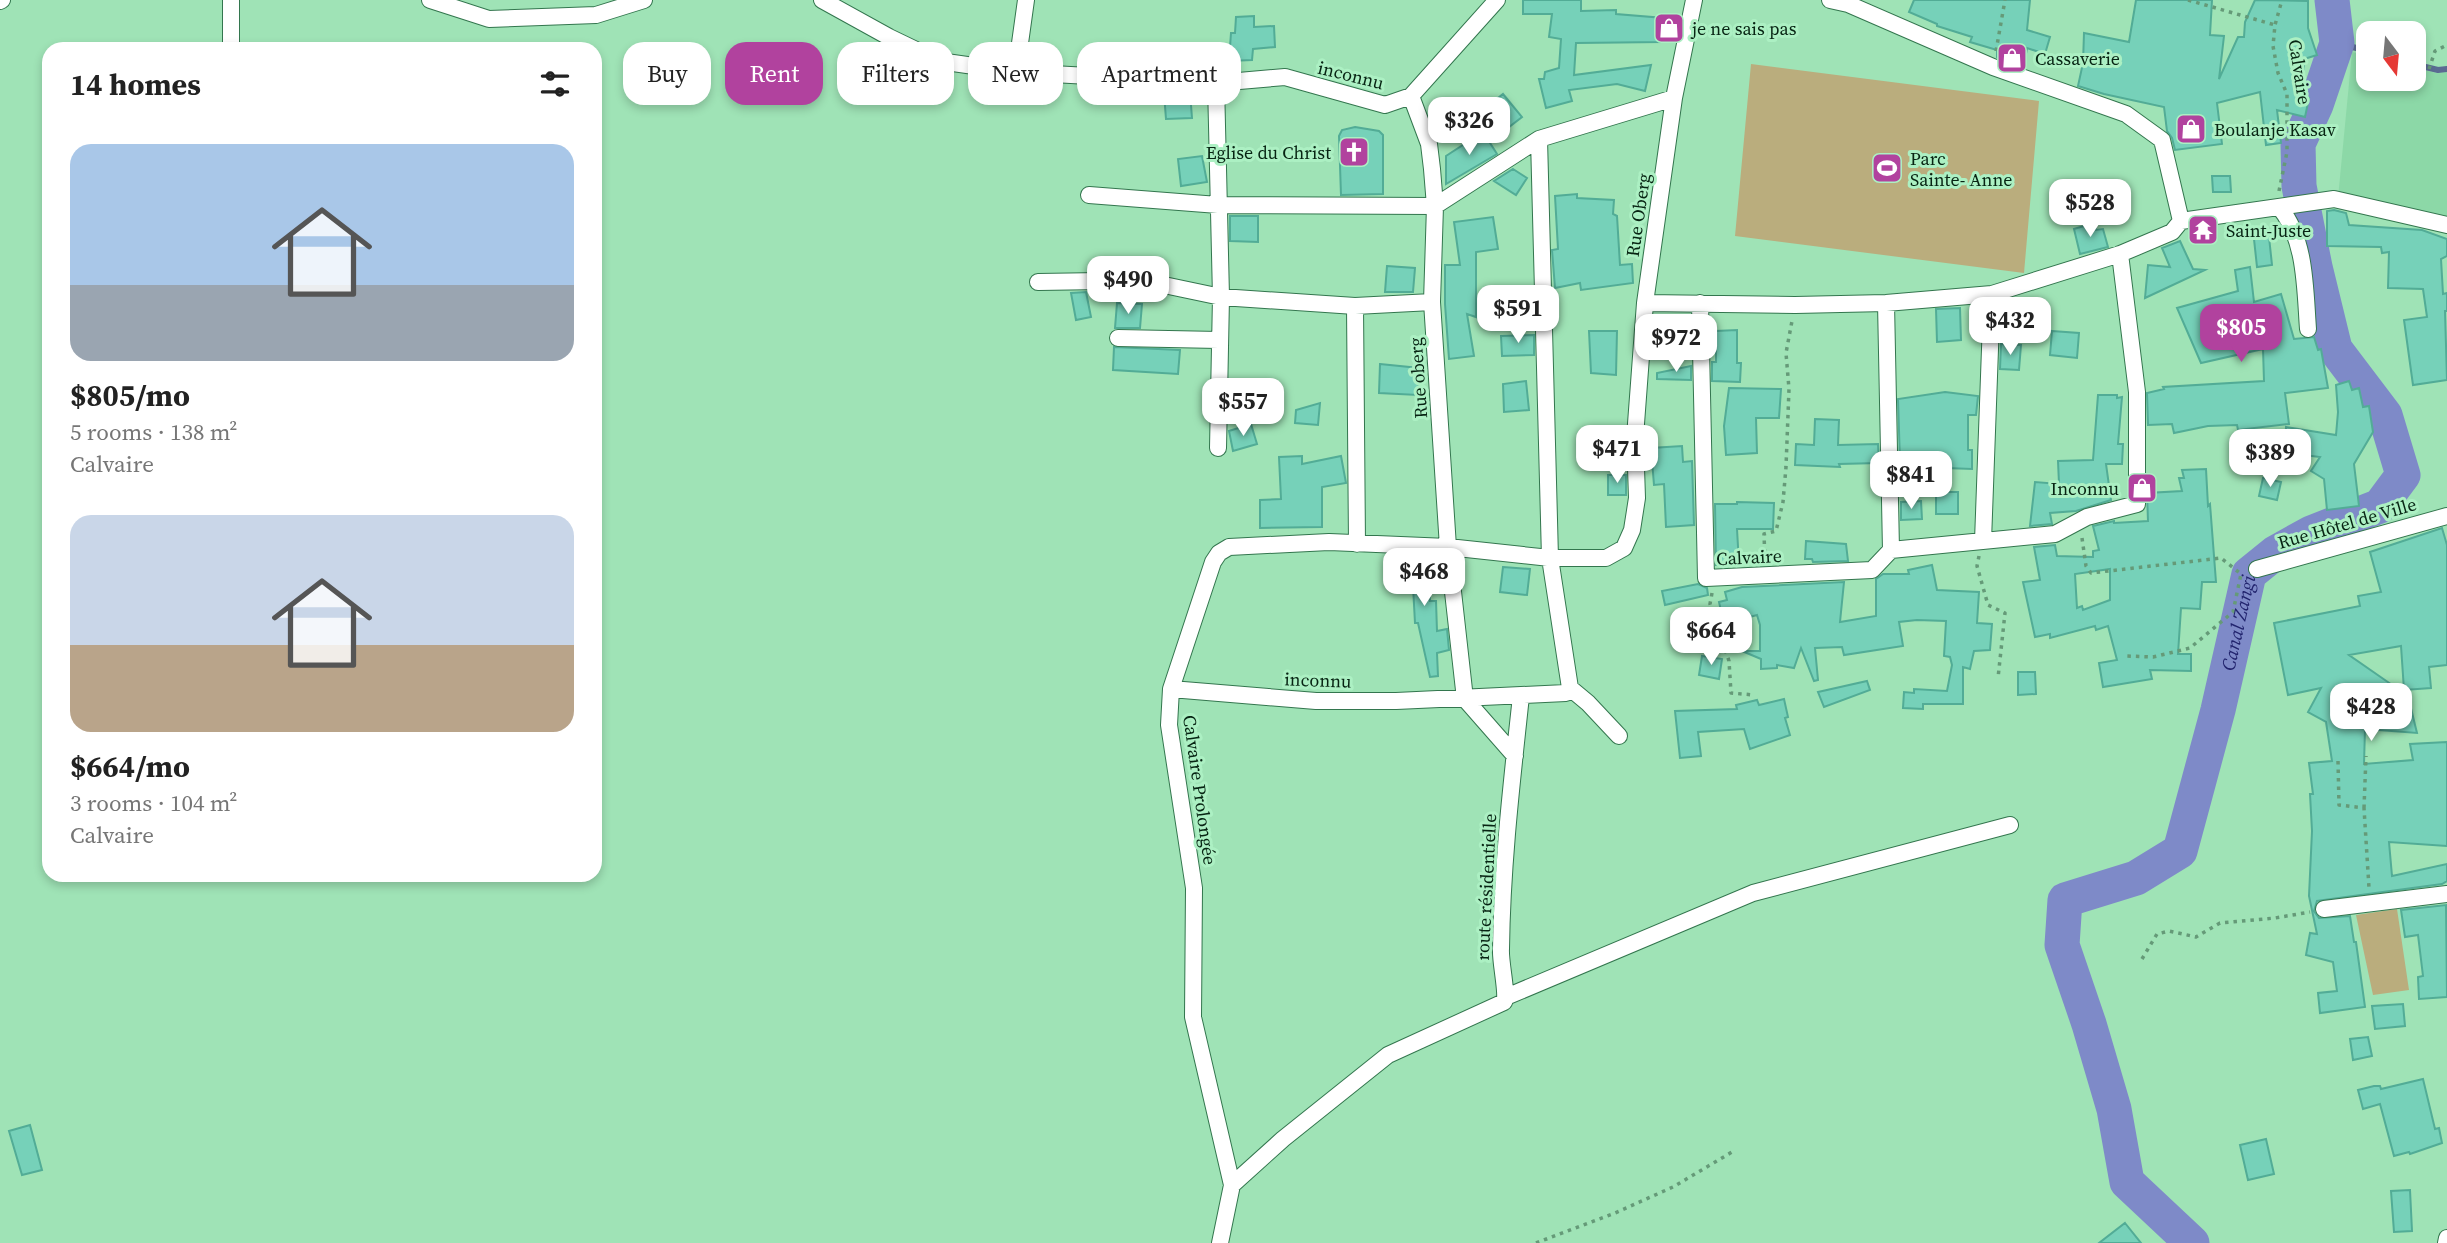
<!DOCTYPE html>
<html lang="en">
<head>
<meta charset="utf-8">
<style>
  body { margin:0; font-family:"Source Serif 4",serif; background:#f6f6f6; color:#222; height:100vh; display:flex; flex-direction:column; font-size:26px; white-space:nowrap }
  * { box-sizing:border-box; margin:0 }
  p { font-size:23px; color:#767676 }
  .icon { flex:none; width:38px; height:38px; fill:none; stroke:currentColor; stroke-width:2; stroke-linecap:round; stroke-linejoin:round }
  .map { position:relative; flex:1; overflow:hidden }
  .side { position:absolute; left:42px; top:42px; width:560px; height:840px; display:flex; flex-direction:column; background:#fff; border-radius:21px; box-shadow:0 4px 10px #0003 }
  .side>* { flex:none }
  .banner { position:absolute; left:623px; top:42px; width:665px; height:63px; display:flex; gap:14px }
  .needle { width:46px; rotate:164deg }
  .tools { position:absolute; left:2356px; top:21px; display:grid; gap:14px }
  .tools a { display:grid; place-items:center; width:70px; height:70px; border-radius:14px; background:#fff; box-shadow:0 4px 10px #0003; font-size:35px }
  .price { position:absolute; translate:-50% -60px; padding:0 16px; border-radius:14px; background:#fff; color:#222; font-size:23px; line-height:46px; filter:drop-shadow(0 2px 4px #0008) }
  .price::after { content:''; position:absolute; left:50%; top:42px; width:21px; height:16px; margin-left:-10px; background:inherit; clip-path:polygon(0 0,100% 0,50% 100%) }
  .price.active { background:#b1429e; color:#fff }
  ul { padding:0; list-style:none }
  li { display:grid; align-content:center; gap:14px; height:371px; padding:0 28px }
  li span { display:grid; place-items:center; height:217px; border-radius:21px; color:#555 }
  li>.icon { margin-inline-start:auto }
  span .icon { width:126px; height:126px; fill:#fffc; stroke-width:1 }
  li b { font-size:30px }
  h2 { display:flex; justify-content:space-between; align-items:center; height:84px; padding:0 28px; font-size:30px }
  .tag { padding:0 24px; border-radius:21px; background:#fff; box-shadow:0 4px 10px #0003; font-size:24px; line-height:63px }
  .tag.active { background:#b1429e; color:#fff }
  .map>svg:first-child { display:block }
  .built { fill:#8cd8a7 }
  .green { fill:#baad7d }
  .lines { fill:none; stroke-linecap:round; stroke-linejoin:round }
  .stream { stroke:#5a6b92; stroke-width:6 }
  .river { stroke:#7e8ac8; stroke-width:35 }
  .building { fill:#76d1b9; stroke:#52ac96; stroke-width:2; fill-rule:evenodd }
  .minor-casing { stroke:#33764e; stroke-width:18 }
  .path { stroke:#659a78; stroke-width:3.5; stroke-dasharray:3.5 5; stroke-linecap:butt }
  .minor { stroke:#fff; stroke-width:16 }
  .labels { text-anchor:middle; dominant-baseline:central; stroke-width:6; stroke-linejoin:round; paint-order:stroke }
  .poi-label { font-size:18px; fill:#072413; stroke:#acf0c3; text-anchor:start }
  .street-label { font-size:18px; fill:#072413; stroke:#acf0c3 }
  .water-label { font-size:19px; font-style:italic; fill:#22246e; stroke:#acf0c3 }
</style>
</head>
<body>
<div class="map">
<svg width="2447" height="1243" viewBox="0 0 2447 1243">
  <rect width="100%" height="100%" fill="#9fe3b6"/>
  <path class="built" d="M2352 52 2368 56V79H2413V67L2436 73 2447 72V219L2338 198Z"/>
  <path class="green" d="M1751 64 2039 101 2024 273 1735 236Z
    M2397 909 2409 990 2373 995 2356 915Z"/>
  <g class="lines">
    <path class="stream" d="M2337 43 2368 51
      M2413 64 2438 70 2447 69
      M2275 553 2336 539"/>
    <path class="river" id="s1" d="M2192 1243 2127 1182 2114 1109 2089 1024 2062 945 2065 900 2136 878 2180 851 2218 710 2249 574 2275 553 2311 533 2380 506 2403 475 2385 415 2335 349 2315 267 2299 186 2298 144 2316 105 2337 43 2332 0"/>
  </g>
  <path class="building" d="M1523 0H1581V11L1616 10V14L1664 18 1662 42 1576 43 1574 75 1651 65 1645 91 1617 84 1569 90 1572 101 1546 108 1539 79H1544L1545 72 1559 68 1561 39 1549 37 1552 14H1523Z
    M1914 0H2030L2027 30 2050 37 2045 54 2027 48 2024 65 1997 57V50L1970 42 1972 37 1937 26V24L1909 12Z
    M2136 0H2212L2210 35 2224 36 2219 79 2238 37H2244L2245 22 2255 0 2308 1V28L2317 55 2304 59V97L2309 98 2305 117 2277 110 2281 143 2266 145 2260 92 2217 103 2222 144 2175 150 2172 138 2167 131 2164 107 2104 94 2078 86 2083 63 2084 33 2129 42Z
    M1254 16V27L1274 26 1275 47 1253 49 1252 60 1229 61 1231 33H1235L1236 17Z
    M1190 92 1192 118 1166 119 1164 93Z
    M1503 94 1522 117 1504 131 1482 111Z
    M1355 127 1379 131 1383 135V194L1341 195 1339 136 1342 130Z
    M1483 132 1497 154 1446 184V156Z
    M1202 156 1207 182 1181 186 1178 159Z
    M1513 169 1527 178 1516 195 1494 181Z
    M2212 176H2230L2231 192H2213Z
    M1577 194V198L1614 200 1613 214 1617 216 1620 265 1632 264 1633 283 1581 290 1580 283 1555 288 1552 250 1558 249 1555 196Z
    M2334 210 2346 213 2349 225 2422 230 2447 239V256L2441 259 2443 294 2447 293V311H2445L2447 380 2413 385 2404 320 2427 317 2423 289 2388 288 2389 252 2382 253 2381 247 2327 246V211Z
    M1230 216H1258V242L1230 241Z
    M1493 217 1498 249 1476 252V317L1467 314 1474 356 1449 359 1445 304V265H1460L1454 222Z
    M2094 223 2096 230 2103 229 2108 247 2080 254 2074 229Z
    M2269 237 2272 265 2257 267 2254 239Z
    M2180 241 2193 269 2205 270 2145 298 2148 265 2170 267 2162 248Z
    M1387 266 1415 268 1413 292H1385Z
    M2250 267 2254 302 2281 294 2294 339 2314 337 2318 350 2321 349 2328 388 2285 393 2289 424 2238 430 2237 425 2208 426 2174 433 2172 424 2148 425 2147 393 2164 389 2163 387 2264 381 2263 349 2201 363 2177 308 2238 291 2235 270Z
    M1086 292 1091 317 1076 320 1071 293Z
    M1117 303 1142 304 1140 328H1115Z
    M1960 308 1961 340 1937 342 1936 309Z
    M1737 330V363H1741L1740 382 1712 381V362H1716V331Z
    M1589 331H1617L1616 375 1591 373Z
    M2052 331 2079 333 2077 358 2050 355Z
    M1534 335V355L1502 356 1501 336Z
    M2001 344 2021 345 2019 370 2000 369Z
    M1114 347 1180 350 1178 374 1113 370Z
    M1380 364 1419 368 1418 395 1379 393Z
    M1691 366V380L1657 379V373Z
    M1526 381 1529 410 1504 412 1503 384Z
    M2349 381 2352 390 2359 388 2363 407 2369 406 2373 432 2354 464 2359 506 2327 510 2324 479 2311 471 2320 457 2304 455V450L2285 451 2286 427 2336 435 2338 412 2336 385Z
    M1230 382 1251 384 1250 399 1229 397Z
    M1729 388 1781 389 1779 418H1756L1757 453 1726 455 1724 426Z
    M1945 392 1978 396 1976 415H1968V450H1972V469L1946 468V455L1900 462 1898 399Z
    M2098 395H2117V398L2122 397 2118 444H2123L2122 464H2106L2111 500 2076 511 2050 513 2052 524 2030 526 2035 482 2059 484 2058 461 2093 460Z
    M1320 403 1318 425 1295 423 1296 410Z
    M1815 419 1839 420 1838 445 1878 444 1879 463 1839 464 1840 467 1795 465 1796 444 1814 445Z
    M1251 424 1257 444 1233 451 1229 431Z
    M1682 446 1683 462 1692 461 1694 525 1666 527 1664 484 1654 485 1651 448Z
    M1302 456V464L1341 456 1346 483 1322 487V527L1260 528V500L1281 499 1279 457Z
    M2206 469 2208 506 2210 504 2216 582H2202L2200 609 2181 608 2178 654H2191V671L2150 670 2152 679 2103 687 2099 663 2117 660 2108 626 2096 630 2095 626 2050 638V634L2035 637 2023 582 2040 580 2034 547 2055 545 2057 556 2093 557V551L2099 550 2093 526 2114 521V523L2148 521 2147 493 2182 491 2179 478H2184L2182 470ZM2110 569V600L2083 610 2082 606 2077 608 2075 574Z
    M1608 475H1626V495H1608Z
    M2263 478 2281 482 2277 500 2259 496Z
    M1936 492H1958V514H1936Z
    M1921 501 1922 519 1901 520V502Z
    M1737 502 1774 503 1773 529H1737L1739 564 1716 565 1715 504H1737Z
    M2442 528 2447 545V665L2429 667 2431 688 2404 690 2401 646 2349 655 2408 696 2417 733 2365 729 2364 764 2413 760 2410 744 2447 742V846L2389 842 2392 876 2447 864V881L2442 884 2317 901 2314 911 2319 918 2350 916 2354 942H2356L2365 1007 2320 1013 2318 993 2337 991 2333 962 2306 955 2310 933 2317 934 2309 896 2312 831 2310 794H2313L2309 763 2332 761 2326 722 2308 712 2321 688 2288 695 2274 623 2360 606 2358 596 2381 592 2370 552Z
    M1806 541 1846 544 1848 561 1813 562 1812 559H1805Z
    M1397 557H1429L1430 601H1436L1437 631 1447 629 1449 650 1437 653 1438 676 1430 677 1418 623H1415L1413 586H1399Z
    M1932 565 1937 590 1979 592 1977 623 1992 624 1990 650 1974 651 1970 669 1963 667V704H1923V709L1903 708 1904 692 1914 693V689L1947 691 1952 665 1950 657 1944 656 1946 621 1917 620 1899 622 1903 646 1844 655 1842 647 1815 648 1818 680 1814 681 1801 648 1794 668 1777 665V668L1761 669V659L1742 651H1760V625L1757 615 1724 624 1719 602 1727 600 1725 592 1742 587 1844 582 1840 622 1876 616V579L1883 574H1909L1908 570Z
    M1503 567 1530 569 1527 595 1500 592Z
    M1698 584 1707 588 1708 595 1665 605 1662 591Z
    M1689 623 1714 625 1712 645 1687 643Z
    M1702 656 1722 659 1719 679 1699 675Z
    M2018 672H2035L2036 694 2018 695Z
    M1867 681 1870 690 1824 707 1818 692Z
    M1784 699 1788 717 1785 718 1790 735 1750 749 1744 729 1698 732 1701 756 1680 758 1675 711 1737 709 1736 705 1757 700 1759 705Z
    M2446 905 2447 997 2419 999 2418 977 2423 976 2418 935 2405 937 2401 910Z
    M2403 1004 2405 1026 2375 1029 2372 1006Z
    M2368 1037 2372 1056 2353 1060 2350 1039Z
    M2423 1079 2435 1129 2439 1128 2442 1143 2410 1154 2409 1152 2394 1156 2380 1104 2363 1109 2358 1090 2374 1086H2380L2381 1089Z
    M30 1125 42 1170 22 1175 9 1131Z
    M2266 1139 2274 1174 2248 1180 2240 1145Z
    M2410 1190 2412 1231 2394 1232 2391 1191Z
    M2125 1223 2141 1243H2099Z"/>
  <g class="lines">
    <g class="minor-casing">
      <path id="minor" d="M231 0V49
        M430 0 489 19 596 15 644 0
        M822 0 889 37 939 61 1016 72 1216 83 1285 77 1385 105 1411 96 1497 0
        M1830 0 1848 4 1993 67 2126 114 2162 140 2181 221 2334 199 2447 225
        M0 1 2 0
        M1016 72 1026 0
        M1216 83 1221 297 1218 448
        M1411 96 1429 144 1432 169 1435 206 1432 302 1448 547 1465 699 1515 756
        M1089 195 1218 205 1435 206 1539 139 1674 98
        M2280 208C2306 240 2305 289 2308 329
        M1038 282 1101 281 1164 285 1221 297 1355 306 1357 544
        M1645 303 1795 305 1886 303 1992 294 2120 254 2172 232 2181 221
        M1700 303 1706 578 1872 570 1891 550 2055 534 2087 517 2137 504V392L2120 254
        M1886 303 1891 550
        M1355 306 1432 302
        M1118 338 1219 340
        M1983 541 1992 294
        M2257 569 2447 516
        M1570 688 1588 703 1619 736
        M1171 689 1316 701H1396L1566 693 1570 688 1550 558 1539 139
        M2324 909 2447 894
        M1506 997 1753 893 2010 825
        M1232 1185 1283 1139 1388 1055 1504 1002C1508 994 1500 962 1501 949 1502 864 1512 780 1521 696
        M1220 1243 1232 1185 1193 1017 1194 888 1169 725 1171 689 1213 562 1219 553 1229 547 1329 542 1448 547 1550 558H1606L1624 548 1632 530 1637 498 1635 437 1645 303 1674 98 1694 0
        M2446 1243 2447 1238"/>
    </g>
    <path class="path" d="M2188 0 2275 25
      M1996 51 2005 0
      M2429 69 2435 51 2447 45
      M2279 191 2287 152V94L2278 73 2273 46 2275 25 2282 0
      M2082 538 2086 566 2091 573 2221 558 2241 574 2233 612 2190 648 2153 657 2127 656
      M1979 556 1977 566 1988 605 2005 613 1998 678
      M1765 561 1764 534 1776 531 1783 502 1786 467 1789 389 1786 353 1792 321
      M1712 593 1710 604 1729 661 1731 693 1754 695
      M2338 761 2339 805 2364 808 2369 888
      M2364 808 2366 756
      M2142 959 2157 934 2169 931 2196 937 2220 923 2275 918 2310 912
      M1536 1243 1615 1213 1673 1187 1732 1152"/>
    <use href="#minor" class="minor"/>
  </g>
  <defs>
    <g id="shop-square" transform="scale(1.575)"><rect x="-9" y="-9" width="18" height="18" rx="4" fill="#b1429e" stroke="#acf0c3"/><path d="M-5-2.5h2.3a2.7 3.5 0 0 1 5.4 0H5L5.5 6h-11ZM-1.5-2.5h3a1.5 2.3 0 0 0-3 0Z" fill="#fff"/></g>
    <g id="church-square" transform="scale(1.575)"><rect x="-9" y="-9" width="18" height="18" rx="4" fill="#b1429e" stroke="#acf0c3"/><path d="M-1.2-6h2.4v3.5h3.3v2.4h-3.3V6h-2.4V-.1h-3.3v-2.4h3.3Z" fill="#fff"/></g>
    <g id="stadium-square" transform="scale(1.575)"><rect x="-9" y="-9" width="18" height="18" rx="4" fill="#b1429e" stroke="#acf0c3"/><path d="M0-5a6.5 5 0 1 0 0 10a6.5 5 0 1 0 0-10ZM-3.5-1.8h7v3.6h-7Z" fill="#fff"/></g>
    <g id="temple-square" transform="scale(1.575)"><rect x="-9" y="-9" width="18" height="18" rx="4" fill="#b1429e" stroke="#acf0c3"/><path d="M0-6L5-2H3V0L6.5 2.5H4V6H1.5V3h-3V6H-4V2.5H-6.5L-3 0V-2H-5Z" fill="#fff"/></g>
  </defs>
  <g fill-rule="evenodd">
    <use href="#shop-square" x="1669" y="28"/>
    <use href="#shop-square" x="2012" y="58"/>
    <use href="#shop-square" x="2191" y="129"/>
    <use href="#church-square" x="1354" y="152"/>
    <use href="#stadium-square" x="1887" y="168"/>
    <use href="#temple-square" x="2203" y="230"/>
    <use href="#shop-square" x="2142" y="488"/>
  </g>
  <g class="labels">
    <g class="poi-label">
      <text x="1692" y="28">je ne sais pas</text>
      <text x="2035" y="58">Cassaverie</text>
      <text x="2214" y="129">Boulanje Kasav</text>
      <text x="1331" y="152" text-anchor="end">Eglise du Christ</text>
      <text x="1910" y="158">Parc<tspan x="1910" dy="21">Sainte- Anne</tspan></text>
      <text x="2226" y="230">Saint-Juste</text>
      <text x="2119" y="488" text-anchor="end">Inconnu</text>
    </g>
    <g class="street-label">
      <text transform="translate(2300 72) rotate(81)">Calvaire</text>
      <text transform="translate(1351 75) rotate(14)">inconnu</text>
      <text transform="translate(1638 215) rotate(-82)">Rue Oberg</text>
      <text transform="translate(1418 378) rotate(-94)">Rue oberg</text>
      <text transform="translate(2347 523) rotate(-16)">Rue Hôtel de Ville</text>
      <text transform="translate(1749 557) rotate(-3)">Calvaire</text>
      <text transform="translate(1318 680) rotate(2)">inconnu</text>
      <text transform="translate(1200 790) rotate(82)">Calvaire Prolongée</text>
      <text transform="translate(1486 887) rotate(-87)">route résidentielle</text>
    </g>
    <g class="water-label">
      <text stroke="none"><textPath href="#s1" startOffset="742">Canal Zangi</textPath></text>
    </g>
  </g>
</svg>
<div class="tools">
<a><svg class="needle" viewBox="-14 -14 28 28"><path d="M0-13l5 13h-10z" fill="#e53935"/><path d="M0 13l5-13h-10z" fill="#767676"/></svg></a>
</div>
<b class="price" style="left:1469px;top:157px">$326</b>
<b class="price" style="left:2090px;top:239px">$528</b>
<b class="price" style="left:1128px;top:316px">$490</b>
<b class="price" style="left:1518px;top:345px">$591</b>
<b class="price" style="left:2010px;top:357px">$432</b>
<b class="price active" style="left:2241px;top:364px">$805</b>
<b class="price" style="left:1676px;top:374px">$972</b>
<b class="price" style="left:1243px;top:438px">$557</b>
<b class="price" style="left:1617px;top:485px">$471</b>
<b class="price" style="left:2270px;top:489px">$389</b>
<b class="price" style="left:1911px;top:511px">$841</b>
<b class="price" style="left:1424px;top:608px">$468</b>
<b class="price" style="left:1711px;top:667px">$664</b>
<b class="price" style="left:2371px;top:743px">$428</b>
<div class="banner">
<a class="tag">Buy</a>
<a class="tag active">Rent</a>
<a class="tag">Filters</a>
<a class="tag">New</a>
<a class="tag">Apartment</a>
</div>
<section class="side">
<h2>14 homes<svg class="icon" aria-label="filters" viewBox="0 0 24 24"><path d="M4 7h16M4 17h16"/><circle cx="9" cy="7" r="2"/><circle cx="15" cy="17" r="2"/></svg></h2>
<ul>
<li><span style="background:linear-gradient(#a9c7e8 65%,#9aa5b1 0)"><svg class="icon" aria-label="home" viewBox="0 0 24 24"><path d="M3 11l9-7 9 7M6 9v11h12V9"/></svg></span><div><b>$805/mo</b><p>5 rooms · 138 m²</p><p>Calvaire</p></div></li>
<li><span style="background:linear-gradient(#c9d6e8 60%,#b9a48a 0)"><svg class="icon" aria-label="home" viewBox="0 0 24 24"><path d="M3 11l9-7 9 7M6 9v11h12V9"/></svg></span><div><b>$664/mo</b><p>3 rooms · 104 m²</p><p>Calvaire</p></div></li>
</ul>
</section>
</div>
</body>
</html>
